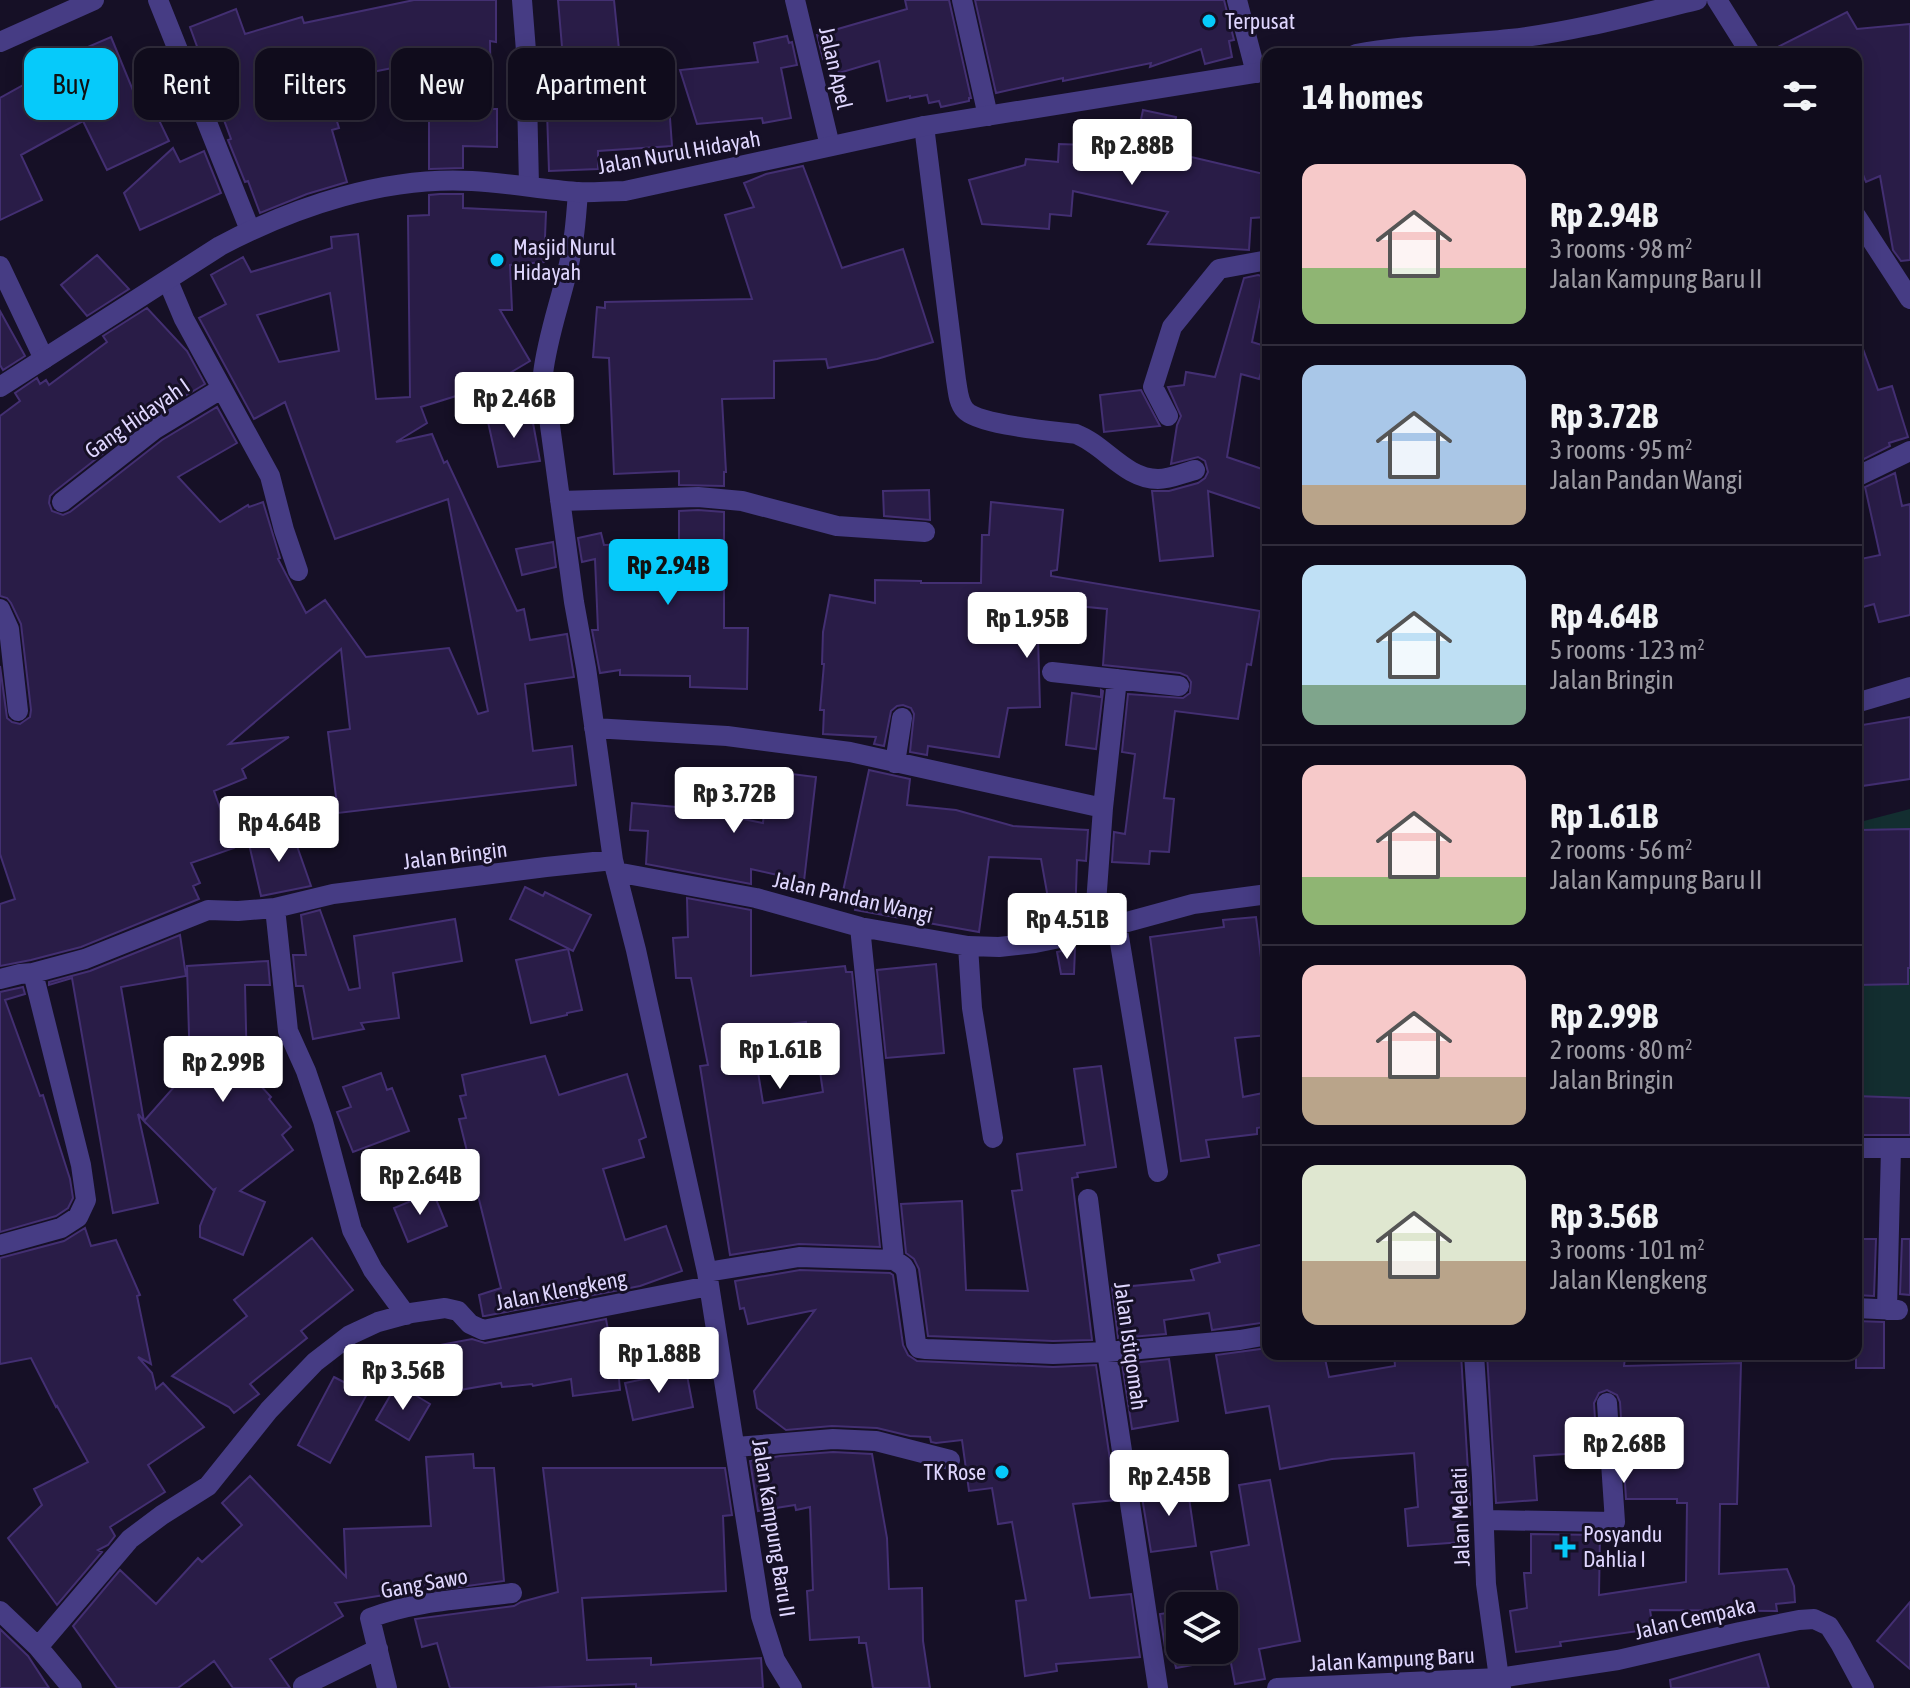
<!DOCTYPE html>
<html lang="en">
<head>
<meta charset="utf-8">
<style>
  body { margin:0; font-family:"Asap Condensed",sans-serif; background:#191525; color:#f1f3f6; height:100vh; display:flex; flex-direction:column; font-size:30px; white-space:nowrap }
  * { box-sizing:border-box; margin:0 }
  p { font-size:26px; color:#9c9ba3 }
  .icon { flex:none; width:44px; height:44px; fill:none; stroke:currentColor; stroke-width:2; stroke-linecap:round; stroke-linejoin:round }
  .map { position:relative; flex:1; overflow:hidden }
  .panel { position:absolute; left:1262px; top:48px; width:600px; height:1312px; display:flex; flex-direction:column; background:#100c1c; border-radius:16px; box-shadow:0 4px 20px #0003,0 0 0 2px #302c3b }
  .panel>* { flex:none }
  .top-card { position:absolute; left:24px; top:48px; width:760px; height:72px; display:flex; gap:16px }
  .tools { position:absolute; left:1166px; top:1592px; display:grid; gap:16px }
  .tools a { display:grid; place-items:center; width:72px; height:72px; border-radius:16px; background:#100c1c; box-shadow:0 4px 20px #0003,0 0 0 2px #302c3b; font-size:40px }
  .price { position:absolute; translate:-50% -68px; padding:0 18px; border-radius:8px; background:#fff; color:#222; font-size:26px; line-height:52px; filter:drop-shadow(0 2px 4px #0008) }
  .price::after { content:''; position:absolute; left:50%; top:48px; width:24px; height:18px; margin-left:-12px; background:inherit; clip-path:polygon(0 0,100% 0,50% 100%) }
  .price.on { background:#06cafa; color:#111 }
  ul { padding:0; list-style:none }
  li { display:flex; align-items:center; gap:24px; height:200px; padding:0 40px }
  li+li { border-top:2px solid #302c3b }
  li span { display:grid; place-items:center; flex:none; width:224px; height:160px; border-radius:16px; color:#555 }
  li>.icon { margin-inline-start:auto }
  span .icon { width:96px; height:96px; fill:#fffc; stroke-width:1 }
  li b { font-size:34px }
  h2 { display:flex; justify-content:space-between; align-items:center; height:96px; padding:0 40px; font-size:34px }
  .pill { padding:0 28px; border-radius:16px; background:#100c1c; box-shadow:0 4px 20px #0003,0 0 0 2px #302c3b; font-size:28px; line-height:72px }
  .pill.on { background:#06cafa; color:#111 }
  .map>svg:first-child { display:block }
  .green { fill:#132e30 }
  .building { fill:#291c47; stroke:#432f72; stroke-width:2; fill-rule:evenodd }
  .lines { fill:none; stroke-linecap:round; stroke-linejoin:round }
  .minor { stroke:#463c84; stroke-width:20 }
  .tertiary { stroke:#463c84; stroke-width:20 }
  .poi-dot { fill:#06cafa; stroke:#161026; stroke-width:3 }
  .labels { text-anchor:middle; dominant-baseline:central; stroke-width:6; stroke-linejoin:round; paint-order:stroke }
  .poi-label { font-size:22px; fill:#dfd6fe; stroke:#161026; text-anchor:start }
  .street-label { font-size:22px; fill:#dfd6fe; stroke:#161026 }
</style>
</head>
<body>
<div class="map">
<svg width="1910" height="1688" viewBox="0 0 1910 1688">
  <rect width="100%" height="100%" fill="#161026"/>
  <path class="green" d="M1910 809V1111L1856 1113V823Z"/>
  <path class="building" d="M414 0H496V42L490 41 491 109H497V147L463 146V168L429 169V105L412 104V64L338 79 350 113 336 118 339 128 332 130 347 182 307 194 260 213 248 181 245 182 228 140 231 139 212 88 208 90 198 65 203 63 190 27 236 9 245 34 302 17 304 23Z
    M558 0H614L622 79 667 76 672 146 598 151V169L549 171 546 82H565Z
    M905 0H949L971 98H969V101L941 107 939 101 929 103 927 95 910 98V96L887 101 879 61 839 73 834 57 823 59 817 35 907 9Z
    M975 0H1224L1234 40 1229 41 1232 57 1205 64 1201 49 1150 67 1151 63 1063 81V78L996 93Z
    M1847 12 1857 29 1910 24V260L1901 261 1893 250 1880 176 1866 182 1856 158V54H1764Z
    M787 36 789 43 792 42 797 65 781 68 791 118 763 123 762 118 697 124 680 70 758 62 754 43Z
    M111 37 134 93 174 76 184 101 156 114 169 141 107 170 83 121 21 155 42 200 0 220V98L70 59 69 55Z
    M1143 110 1176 117 1170 152 1268 175V217L1251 218 1249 250 1148 244 1168 212 1073 191 1071 216 1050 214 1049 229 982 224 969 180 1025 165 1026 159 1058 162 1059 144 1088 145 1089 126 1139 129Z
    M173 148 180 162 204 151 221 193 140 230 124 193Z
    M803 166 842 268 903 249 933 342 877 359 828 368 826 359 774 361V398L722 399 726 472H724V486L679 485V471L614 474 609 358 593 357 597 307 605 308V302L752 299 725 215 754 207 744 183 766 174Z
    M440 194H463V208L546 212 544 262 510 265 512 310H500L530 361 488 386 421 407 427 423 396 442 432 434 444 463 447 461 517 611 524 609 530 640 567 634 574 677 525 684 533 751 572 746 576 785 338 813 328 732 350 729 341 649 229 744 289 737 242 769 246 778 214 791 234 848 191 863 200 883 193 886 199 899 81 947 31 960 0 966V904L15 899 0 854V666L7 718 12 722 20 724 30 717 31 710 21 624 11 603 7 598 0 596V416L20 401 15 393 37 378 40 384 46 380 49 385 107 342 103 336 147 308 187 351 205 384 147 419 54 492 50 496 49 503 52 511 63 515 70 512 162 440 217 407 237 443 178 477 220 522 248 505 249 507 263 502 280 558 278 559 306 613 325 600 366 657 449 648 478 714 488 711 448 499 335 539 285 402 254 419 199 318 226 304 211 275 243 257 251 272 332 248 331 237 358 234 376 399 410 397 408 216 429 215V195ZM330 293 339 351 279 362 257 315Z
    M97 255 129 289 87 316 61 285Z
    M1258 275 1265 277 1252 342 1268 347V350L1259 379 1241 374 1227 457 1268 471V511L1208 491 1213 556 1160 561 1152 491H1169L1198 483 1205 478 1208 472 1205 461 1198 457 1171 464 1177 425 1181 416 1168 387 1184 385 1186 372 1215 377 1244 278Z
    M0 311 25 356 3 370 0 365Z
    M1859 338 1878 390 1892 386 1908 437 1889 443 1890 446 1860 461 1856 442V339Z
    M1141 390 1160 426 1104 432 1100 395Z
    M531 412 540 461 498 467 488 422Z
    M1895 473 1902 506 1910 504V615L1879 622 1874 604 1856 609V560L1880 555 1865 487Z
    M929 490 930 520 884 516 883 491Z
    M991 502 1063 510 1057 570 1051 571V576L1260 611 1251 665 1247 664 1238 719 1175 711 1164 798 1174 799 1169 852 1150 851 1149 864 1112 862 1114 832 1125 834 1135 754 1122 752 1128 694 1183 698 1190 693 1191 682 1187 676 1180 673 1103 665 1107 609 1037 602 1040 707 1008 708 999 757 928 746 927 755 910 752 914 714 911 708 903 705 897 706 891 711 884 746 874 744 876 737 823 734 824 710H820L824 664H822L823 632 830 595 875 603V580L921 581V583H981L982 535H989Z
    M698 510 724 512V628H748L747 689 690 687V676L620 675V670L600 673 592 630H598L595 559 582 562 578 538 601 533 604 545 679 543V511Z
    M553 542 556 567 522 575 516 549Z
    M1101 690 1103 691 1096 749 1066 745 1072 693 1101 697Z
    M1910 717V779L1862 786 1856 749V726Z
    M869 770 910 779 907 805 956 810 1013 826 1088 830 1086 861 1077 860 1075 922 1053 926 1041 859 989 857 979 932 855 910 857 899 842 896Z
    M768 771 816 777 804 881 751 869V884L646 864 648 831 630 830 632 803 688 808 763 823Z
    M291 829 311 886 261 896 249 844Z
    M1910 829V968H1908V984L1856 985V843L1860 842 1859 830Z
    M525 887 543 896 545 892 591 915 573 951 510 919Z
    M687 898 751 910V976L845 966 846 972H852L880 1247 799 1244 730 1255 700 1066 708 1065 691 978H676L673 938 688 937ZM806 1022 807 1037H815L823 1092 763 1103 751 1029Z
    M320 910 349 990 360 988 354 936 455 919 462 961 393 973 399 1018 361 1023 364 1029 313 1039 303 986H296L293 955H306L301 915Z
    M1256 917 1262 966H1268V1035L1235 1038 1243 1097 1268 1092V1126L1257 1128V1134L1206 1140 1209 1157 1181 1161 1150 937 1224 927 1223 920Z
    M180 935 186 976 121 987 144 1121 138 1114 158 1203 113 1213 72 978 49 985V982L90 971Z
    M1075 948 1074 974H1061L1057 952Z
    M568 949 582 1010 567 1013V1015L531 1023 516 960Z
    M268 961 270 985H245L247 1071 271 1097 269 1099 291 1127 282 1135 293 1150 240 1191 265 1202 243 1255 200 1237V1226L215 1189 213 1190 144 1121 190 1069 187 966Z
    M936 964 944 1053 886 1058 877 970Z
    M23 987 25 994 5 1000 40 1096 43 1095 70 1179 73 1198 68 1208 56 1216 0 1232V992Z
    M545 1056 559 1095 627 1074 646 1137 639 1140 644 1157 603 1169 625 1240 666 1226 682 1271 640 1286 485 1316H483L479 1295 501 1288 459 1119 466 1118 460 1096 466 1095 462 1075Z
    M1101 1066 1116 1167 1077 1173 1078 1177 1072 1178 1092 1340 1053 1341 928 1336 919 1269 914 1259 906 1253 901 1204 962 1201 966 1290 1028 1291 1012 1191 1022 1190 1017 1154 1085 1145 1074 1069Z
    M381 1073 387 1090 392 1088 409 1131 353 1152 337 1112 351 1107 343 1087Z
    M1856 1096 1910 1098V1135H1856Z
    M433 1192 447 1226 408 1242 394 1208Z
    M85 1228 91 1246 116 1240 140 1295 137 1296 151 1364 138 1357 152 1373 156 1389 163 1383 204 1427 148 1465 165 1492 110 1527 115 1536 108 1545 98 1550 102 1552 57 1605 8 1538 42 1505 34 1489 88 1462 57 1406 56 1407 31 1358 0 1364V1258L64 1241Z
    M312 1238 353 1290 301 1331 307 1338 250 1384 259 1394 234 1413 229 1407 172 1376 247 1316 234 1300Z
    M1856 1239H1876L1874 1296 1856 1295Z
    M1902 1239H1910V1295L1900 1294Z
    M1268 1243V1322L1212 1330 1209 1313 1164 1320 1166 1334 1118 1338 1112 1288 1194 1280 1191 1270 1220 1262 1218 1255Z
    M800 1270 890 1273 893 1275 903 1345 908 1355 917 1361 1053 1367 1096 1365 1116 1500 1073 1504 1090 1598 1131 1594 1140 1657 1056 1664 1057 1671 1025 1676 1016 1601 1026 1600 1012 1522 998 1524 992 1488 969 1491 962 1440 936 1443 931 1442 930 1437 910 1436 877 1428 832 1426 786 1430 757 1408 754 1391 815 1310 748 1324 744 1308 740 1309 735 1281Z
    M606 1319 613 1358H617L620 1390 573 1396 571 1379 533 1386 532 1384 502 1387 501 1383 448 1392 440 1345 472 1339 485 1343Z
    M1856 1321 1884 1322V1368H1856Z
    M1268 1348V1354H1324L1329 1377 1395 1366 1394 1354H1461L1470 1505H1460L1463 1542 1408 1546 1405 1509 1418 1507 1414 1453 1332 1459 1280 1469 1269 1406 1226 1413 1216 1355Z
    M1487 1354H1601V1357L1625 1358 1624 1366 1741 1363 1737 1504H1720L1719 1574 1787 1569 1794 1586 1795 1602 1776 1604 1777 1611 1650 1610 1653 1629 1560 1642 1561 1646 1516 1652 1510 1611 1527 1608 1524 1573H1531V1534L1600 1535 1599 1595 1686 1582 1687 1503H1677V1499H1626L1620 1402 1617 1395 1607 1390 1599 1393 1594 1403 1597 1452 1534 1456 1537 1500 1496 1503Z
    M1169 1359 1178 1421 1132 1429 1122 1364Z
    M686 1370 693 1407 633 1420 625 1383Z
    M334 1377 367 1394 330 1463 298 1445Z
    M397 1384 430 1404 409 1440 376 1420Z
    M833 1452 872 1454 887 1538 889 1589 922 1588 923 1641 930 1688H873L866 1643H859V1637L810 1640 807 1591 813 1590 810 1507 796 1510 795 1505 758 1511 750 1461 780 1456Z
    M473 1454 474 1468H494L504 1581 409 1594V1591L335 1603 343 1616 270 1659 290 1688H233L214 1661 178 1688H117L73 1626 120 1570 156 1604 198 1558 202 1562 242 1525 222 1503 250 1476 346 1577 344 1529 431 1526 426 1457Z
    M543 1468H725L732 1515 723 1516 726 1591 582 1598 587 1660 651 1658V1665L761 1658 763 1688H636V1684L533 1688H450L437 1643 422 1647 415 1619 514 1606 521 1602 558 1592Z
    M1270 1480 1300 1641 1259 1649 1265 1679 1235 1684 1230 1658 1176 1668 1173 1654H1166L1160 1614 1180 1611V1650H1224V1606H1209L1220 1604 1211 1552 1249 1545 1239 1485Z
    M1187 1484 1196 1546 1151 1552 1141 1491Z
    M1910 1602V1669L1877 1641Z
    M0 1629 28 1656 49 1688H0Z
    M1759 1654 1769 1688H1671L1670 1680Z"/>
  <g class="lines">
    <path class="minor" d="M158 0 250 230
      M522 0 526 51 529 186
      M795 0 830 146
      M962 0 988 116
      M1237 0 1256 73
      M0 42 94 0
      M924 126 956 380C958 391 958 402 965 410 978 425 1053 431 1076 434 1105 445 1125 479 1158 479 1170 479 1183 473 1195 470
      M578 192C576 219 574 246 567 272 559 306 547 339 543 374L574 602 586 668 613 860 636 950 707 1272 761 1616 775 1660 792 1688
      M0 266 44 359
      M168 281 184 319 270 476 284 530 298 571
      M1168 416 1153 387 1172 327 1219 269 1268 260
      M1856 477 1910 451
      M560 501 698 497 742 501 837 526 925 532
      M62 502 155 429 221 389
      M0 609 9 629 18 711
      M1052 672 1179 686
      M1856 703 1910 687
      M594 728 727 736 850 752 1103 808
      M895 763 902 718
      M616 872 756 898 860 927 968 946 999 947 1035 943 1094 931 1193 904 1268 894
      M275 908 288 1031 306 1071 323 1121 352 1230 373 1270 406 1315
      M1117 925 1158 1172
      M860 927 894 1260
      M1094 931 1103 808 1117 679
      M968 946 972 1008 993 1138
      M0 979 20 974 33 973 85 959 208 910 238 911 275 908 333 894 546 867 613 860
      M1856 1148H1910
      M1088 1199 1107 1352 1158 1688
      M0 1245 61 1228 78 1217 86 1200 81 1165 33 973
      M707 1272 799 1257 894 1260 903 1266 906 1271 916 1343 919 1348 926 1349 1053 1354 1107 1352 1240 1340 1268 1335
      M1856 1308 1898 1310
      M1887 1310 1891 1148
      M1474 1354 1482 1477 1486 1584 1499 1678 1618 1660 1740 1632 1799 1620 1814 1619 1829 1626 1841 1645 1864 1688
      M736 1447 833 1439 876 1441 950 1460
      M1484 1520 1615 1522 1607 1403
      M0 1611 38 1647 72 1688
      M38 1647 130 1539 162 1515 208 1486 269 1410 315 1362 350 1335 378 1322 411 1313 445 1308 458 1311 470 1324 483 1330 709 1286
      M303 1686 378 1649
      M387 1688 370 1618C414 1601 465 1599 512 1593
      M1277 1688 1499 1678 1501 1688"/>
    <path class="tertiary" d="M1717 0 1751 54
      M1356 54C1407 44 1458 45 1510 39 1573 32 1635 15 1697 0
      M1856 216 1910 299
      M0 387 220 246C296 206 386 176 472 181 507 183 541 189 576 192 592 193 609 191 625 191L924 126 1268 71"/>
  </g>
  <g class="poi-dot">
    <circle cx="1209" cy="21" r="8"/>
    <circle cx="497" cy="260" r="8"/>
    <circle cx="1002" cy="1472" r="8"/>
    <path d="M1561 1535h8v8h8v8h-8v8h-8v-8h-8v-8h8z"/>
  </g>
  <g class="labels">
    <g class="poi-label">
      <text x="1225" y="21">Terpusat</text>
      <text x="513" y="247">Masjid Nurul<tspan x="513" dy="25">Hidayah</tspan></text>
      <text x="986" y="1472" text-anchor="end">TK Rose</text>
      <text x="1583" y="1534">Posyandu<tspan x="1583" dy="25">Dahlia I</tspan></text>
    </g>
    <g class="street-label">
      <text transform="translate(836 68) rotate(77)">Jalan Apel</text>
      <text transform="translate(679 152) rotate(-10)">Jalan Nurul Hidayah</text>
      <text transform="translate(137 418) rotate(-35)">Gang Hidayah I</text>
      <text transform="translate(455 855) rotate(-7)">Jalan Bringin</text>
      <text transform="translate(853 897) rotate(13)">Jalan Pandan Wangi</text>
      <text transform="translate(561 1290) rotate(-11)">Jalan Klengkeng</text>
      <text transform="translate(1131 1346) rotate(82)">Jalan Istiqomah</text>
      <text transform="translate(1460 1517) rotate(-92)">Jalan Melati</text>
      <text transform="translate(774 1528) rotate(81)">Jalan Kampung Baru II</text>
      <text transform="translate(424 1583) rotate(-10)">Gang Sawo</text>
      <text transform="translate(1695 1618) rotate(-13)">Jalan Cempaka</text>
      <text transform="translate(1392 1659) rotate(-3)">Jalan Kampung Baru</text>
    </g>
  </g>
</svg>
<div class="tools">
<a><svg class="icon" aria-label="layers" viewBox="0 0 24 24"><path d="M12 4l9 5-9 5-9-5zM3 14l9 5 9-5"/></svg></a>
</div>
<b class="price" style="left:1132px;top:187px">Rp 2.88B</b>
<b class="price" style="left:514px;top:440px">Rp 2.46B</b>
<b class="price on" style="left:668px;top:607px">Rp 2.94B</b>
<b class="price" style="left:1027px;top:660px">Rp 1.95B</b>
<b class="price" style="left:734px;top:835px">Rp 3.72B</b>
<b class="price" style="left:279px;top:864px">Rp 4.64B</b>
<b class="price" style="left:1067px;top:961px">Rp 4.51B</b>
<b class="price" style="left:780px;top:1091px">Rp 1.61B</b>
<b class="price" style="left:223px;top:1104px">Rp 2.99B</b>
<b class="price" style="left:420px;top:1217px">Rp 2.64B</b>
<b class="price" style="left:659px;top:1395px">Rp 1.88B</b>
<b class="price" style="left:403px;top:1412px">Rp 3.56B</b>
<b class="price" style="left:1624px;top:1485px">Rp 2.68B</b>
<b class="price" style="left:1169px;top:1518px">Rp 2.45B</b>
<div class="top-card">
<a class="pill on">Buy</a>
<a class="pill">Rent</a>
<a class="pill">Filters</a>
<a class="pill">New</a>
<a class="pill">Apartment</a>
</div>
<section class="panel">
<h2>14 homes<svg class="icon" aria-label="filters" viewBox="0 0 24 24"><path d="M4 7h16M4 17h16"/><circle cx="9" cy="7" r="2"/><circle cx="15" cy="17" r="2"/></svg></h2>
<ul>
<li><span style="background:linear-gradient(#f6c9c9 65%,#8fb573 0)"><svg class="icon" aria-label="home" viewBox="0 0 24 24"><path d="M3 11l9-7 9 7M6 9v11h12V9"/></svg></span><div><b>Rp 2.94B</b><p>3 rooms · 98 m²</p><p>Jalan Kampung Baru II</p></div></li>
<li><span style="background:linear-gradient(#a9c7e8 75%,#b9a48a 0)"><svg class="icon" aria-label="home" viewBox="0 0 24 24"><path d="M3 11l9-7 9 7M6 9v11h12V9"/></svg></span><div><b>Rp 3.72B</b><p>3 rooms · 95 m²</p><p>Jalan Pandan Wangi</p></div></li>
<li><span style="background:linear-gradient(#bfe0f5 75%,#7fa58c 0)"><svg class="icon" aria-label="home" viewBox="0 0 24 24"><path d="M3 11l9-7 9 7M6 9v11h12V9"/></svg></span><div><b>Rp 4.64B</b><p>5 rooms · 123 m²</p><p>Jalan Bringin</p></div></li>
<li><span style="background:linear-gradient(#f6c9c9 70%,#8fb573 0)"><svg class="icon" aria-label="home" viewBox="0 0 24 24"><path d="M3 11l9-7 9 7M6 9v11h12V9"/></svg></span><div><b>Rp 1.61B</b><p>2 rooms · 56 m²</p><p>Jalan Kampung Baru II</p></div></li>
<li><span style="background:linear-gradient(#f6c9c9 70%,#b9a48a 0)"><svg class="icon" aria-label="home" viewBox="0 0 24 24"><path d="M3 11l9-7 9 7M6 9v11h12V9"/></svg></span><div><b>Rp 2.99B</b><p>2 rooms · 80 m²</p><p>Jalan Bringin</p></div></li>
<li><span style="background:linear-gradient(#dfe7d0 60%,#b9a48a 0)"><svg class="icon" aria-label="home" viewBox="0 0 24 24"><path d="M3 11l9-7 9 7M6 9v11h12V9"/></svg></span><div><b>Rp 3.56B</b><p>3 rooms · 101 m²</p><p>Jalan Klengkeng</p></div></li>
</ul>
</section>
</div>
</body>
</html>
